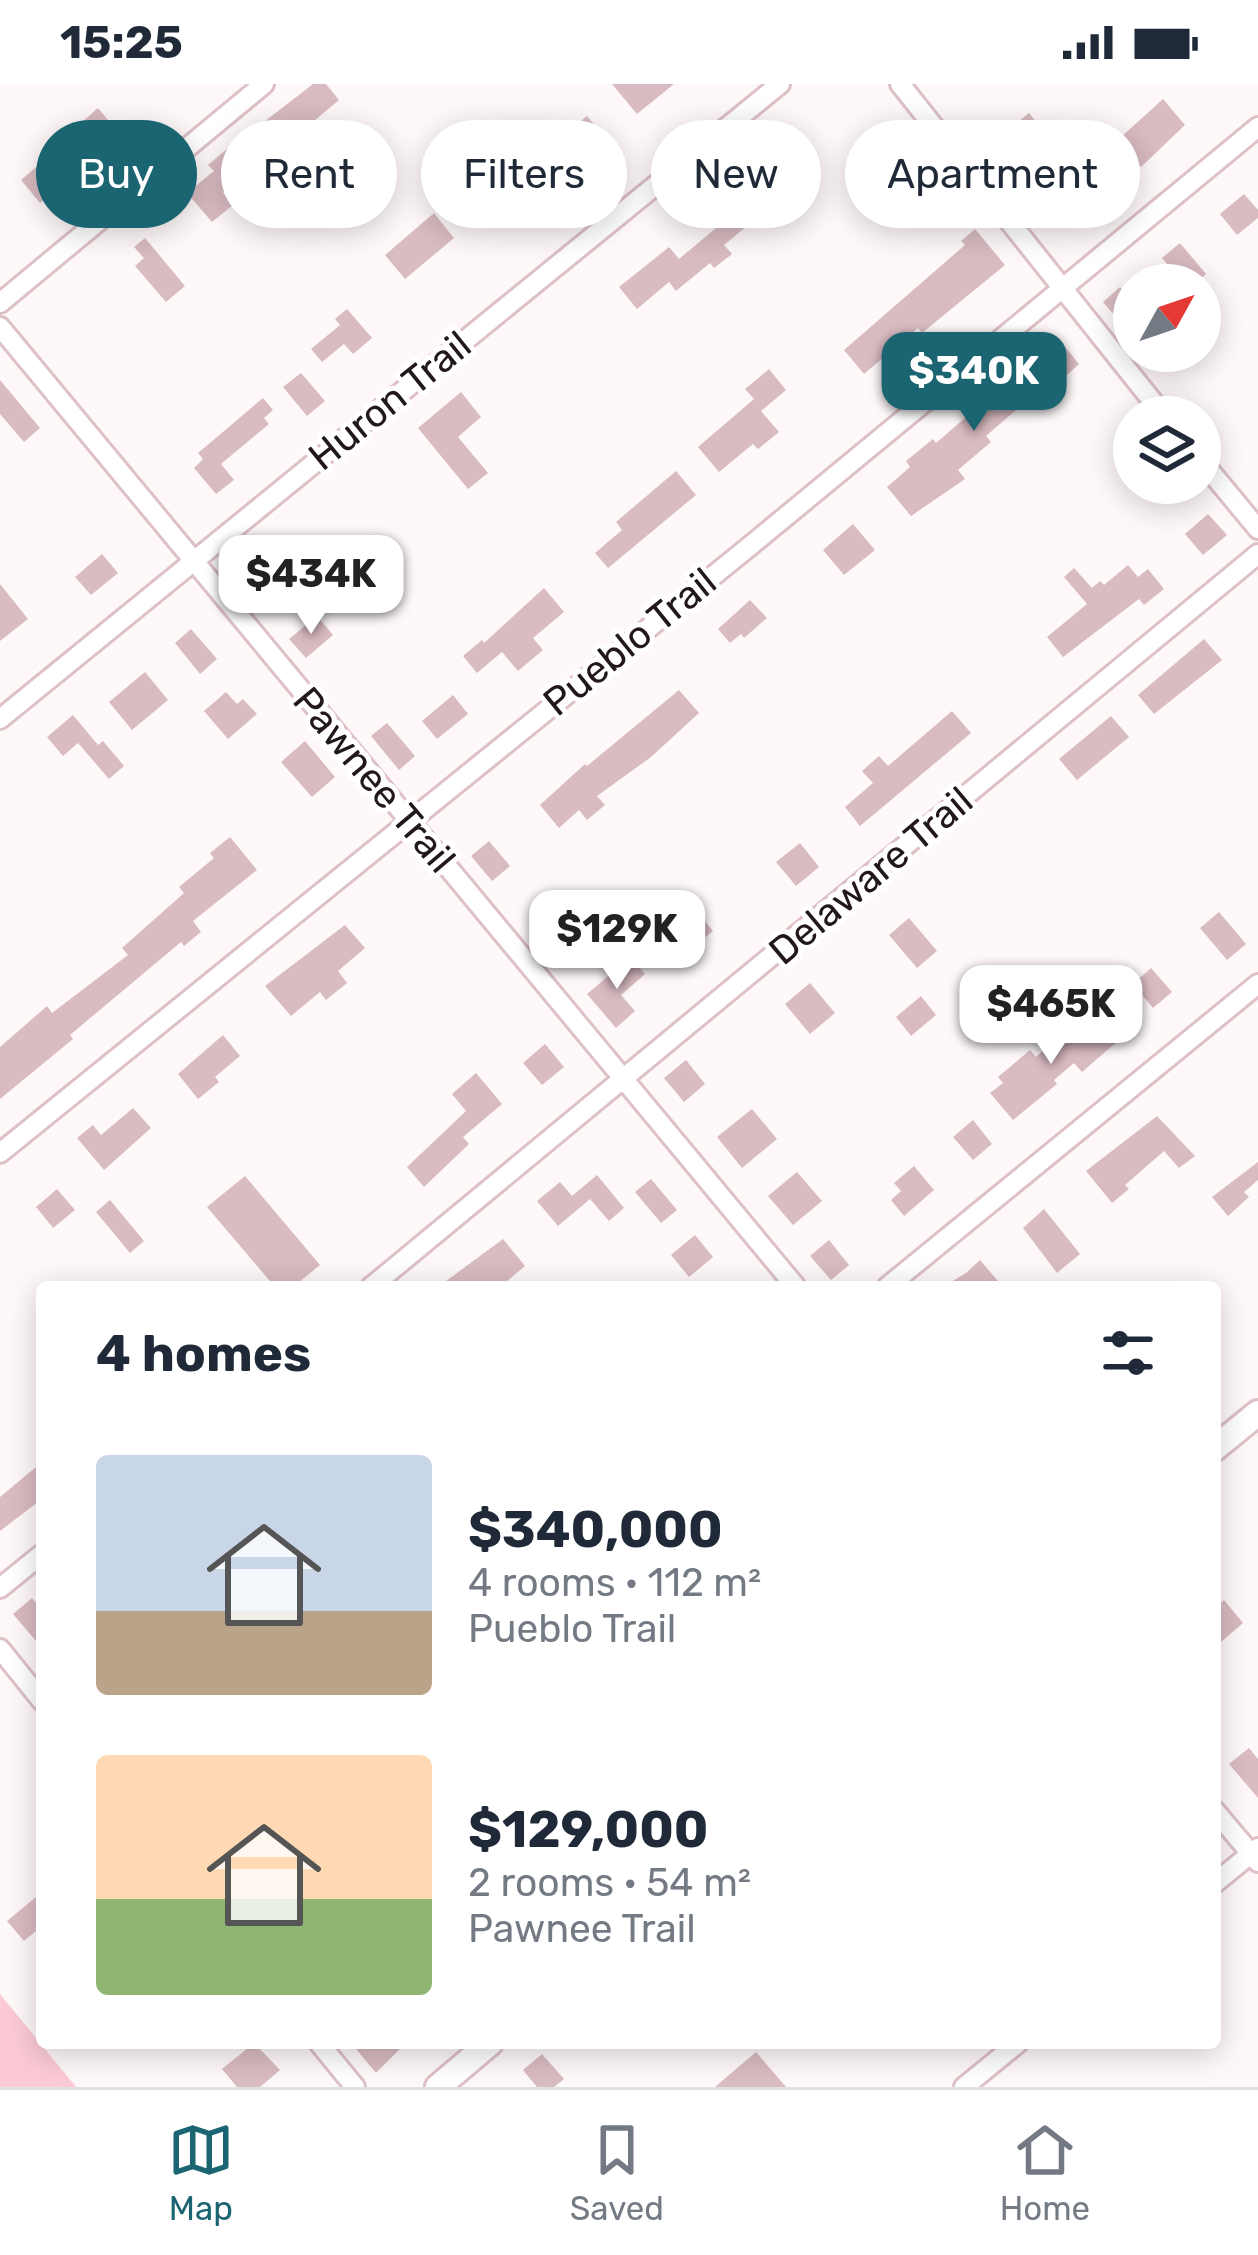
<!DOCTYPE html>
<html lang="en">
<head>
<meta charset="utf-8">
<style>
  body { margin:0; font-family:Rubik,sans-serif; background:#f2f2f3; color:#1f2937; height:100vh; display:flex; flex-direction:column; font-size:45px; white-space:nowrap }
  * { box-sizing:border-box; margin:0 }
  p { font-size:39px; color:#747a83 }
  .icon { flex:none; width:66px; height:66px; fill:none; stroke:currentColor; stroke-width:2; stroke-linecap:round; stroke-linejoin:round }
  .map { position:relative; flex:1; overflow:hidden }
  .panel { position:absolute; left:36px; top:1197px; width:1185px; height:768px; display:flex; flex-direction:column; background:#fff; border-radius:12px; box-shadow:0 6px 30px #0003 }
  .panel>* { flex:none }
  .guide { position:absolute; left:36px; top:36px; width:1188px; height:108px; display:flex; gap:24px }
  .needle { width:78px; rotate:50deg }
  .tools { position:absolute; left:1113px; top:180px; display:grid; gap:24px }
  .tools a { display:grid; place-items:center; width:108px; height:108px; border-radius:50%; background:#fff; box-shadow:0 6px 30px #0003; font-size:60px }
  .price { position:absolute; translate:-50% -102px; padding:0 27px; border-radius:24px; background:#fff; color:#222; font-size:39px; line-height:78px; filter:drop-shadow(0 3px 6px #0008) }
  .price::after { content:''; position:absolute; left:50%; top:72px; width:36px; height:27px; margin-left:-18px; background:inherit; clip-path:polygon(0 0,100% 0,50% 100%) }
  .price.on { background:#1b6471; color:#fff }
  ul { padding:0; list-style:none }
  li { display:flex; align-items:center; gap:36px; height:300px; padding:0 60px }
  li span { display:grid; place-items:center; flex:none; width:336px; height:240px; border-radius:12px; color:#555 }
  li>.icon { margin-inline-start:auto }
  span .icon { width:144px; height:144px; fill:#fffc; stroke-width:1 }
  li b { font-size:51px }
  h2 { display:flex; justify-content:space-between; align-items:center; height:144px; padding:0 60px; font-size:51px }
  .chip { padding:0 42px; border-radius:54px; background:#fff; box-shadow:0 6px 30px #0003; font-size:42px; line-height:108px }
  .chip.on { background:#1b6471; color:#fff }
  .status { display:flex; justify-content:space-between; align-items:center; height:84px; padding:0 60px; background:#fff; direction:ltr }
  .status svg { height:33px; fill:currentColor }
  .dock { display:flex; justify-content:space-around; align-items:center; height:168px; border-top:3px solid #e0e1e3; background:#fff; font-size:33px; color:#747a83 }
  .dock a { display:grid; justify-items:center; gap:6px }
  .dock .on { color:#1b6471 }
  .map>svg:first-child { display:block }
  .green { fill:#fbcad5 }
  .building { fill:#d9bbc2 }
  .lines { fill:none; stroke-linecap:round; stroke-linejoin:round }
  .street-casing { stroke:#dec0c7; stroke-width:24 }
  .secondary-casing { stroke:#dec0c7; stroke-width:30 }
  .street { stroke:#fff; stroke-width:18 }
  .secondary { stroke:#fff; stroke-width:24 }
  .labels { text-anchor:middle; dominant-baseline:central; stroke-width:10; stroke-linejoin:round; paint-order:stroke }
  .street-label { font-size:39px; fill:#22181a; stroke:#fff }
</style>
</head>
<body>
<div class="status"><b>15:25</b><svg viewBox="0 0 49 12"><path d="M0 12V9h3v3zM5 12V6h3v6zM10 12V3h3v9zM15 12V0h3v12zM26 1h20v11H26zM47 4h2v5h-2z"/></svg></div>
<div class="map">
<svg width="1258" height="2003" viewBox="0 0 1258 2003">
  <rect width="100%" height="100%" fill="#fef8f9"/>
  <path class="green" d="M0 1910 76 2003H0Z"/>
  <path class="building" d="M313 0H326L339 16 296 52 305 63 280 83 251 48Z
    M612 0H674L637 30Z
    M1163 15 1185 41 1141 83 1137 79 1106 105 1088 83Z
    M98 24 125 56 101 75 75 44Z
    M1029 29 1053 58 1038 71 1013 42Z
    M587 32 611 61 542 123 535 114 525 122 514 108 524 100 485 50 498 39 530 77 535 72 544 83 568 64 560 54Z
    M791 50 816 80 750 135 752 138 724 161 732 170 714 184 710 179 676 207 669 198 637 225 619 203 669 163 679 175 722 139 706 121 741 92 737 87 758 69 762 74Z
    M227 65 247 88 223 109 233 121 212 138 187 109 214 87 208 81Z
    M40 80 59 103 40 119 21 96Z
    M1244 110 1258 126V134L1237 151 1220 130Z
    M434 129 454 154 405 195 385 171Z
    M975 145 1005 181 922 249 918 244 864 290 844 266 965 161 961 157Z
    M145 154 185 202 166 218 135 182 144 174 134 163Z
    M1180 159 1206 190 1193 201H1185L1162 174Z
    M1120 203 1134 219V254L1103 218Z
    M347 225 372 254 353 270 344 260 322 278 311 265 340 241 335 235Z
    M1062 259 1079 280 1035 320 1030 314 986 352 991 358 958 386 965 395 911 432 887 403 910 383 906 377 933 355 936 359 1001 303 1005 307Z
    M769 285 786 306 761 327 779 348 758 365 753 360 719 388 698 363 754 315 745 305Z
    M301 289 325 317 307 332 283 303Z
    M0 296 40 344 24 358 0 330Z
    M461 308 481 333 458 353 488 389 468 405 418 344Z
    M263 314 273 326 264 334 269 340 221 380 234 396 216 410 194 384 203 375 198 369Z
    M676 387 696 411 608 484 595 469 622 446 616 438Z
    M1208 430 1227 451 1203 471 1185 450Z
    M853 440 875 466 844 491 823 466Z
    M267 458 280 474 269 483 285 502 268 516 235 485Z
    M102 470 118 489 91 511 75 493Z
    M1128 481 1138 493 1148 485 1164 505 1144 521 1139 515 1063 573 1047 553 1087 520 1064 493 1074 484 1092 504 1100 497 1104 501Z
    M0 500 28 535 0 557Z
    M544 504 564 528 533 554 543 566 518 587 502 568 477 589 463 572 482 556 484 559Z
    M750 516 767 534 744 554 741 550 730 559 718 545Z
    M317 532 333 551 306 574 289 555Z
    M191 545 217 575 200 590 175 559Z
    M1204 555 1222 576 1154 630 1138 611Z
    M145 588 168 616 132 646 109 618Z
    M679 606 699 629 651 673 597 712 605 721 587 736 579 726 559 744 540 721 585 680 587 682Z
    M226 608 237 620 243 615 257 630 228 655 204 627Z
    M453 611 468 630 437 655 422 637Z
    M952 627 971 649 860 742 845 723 873 699 862 687 879 672 888 682Z
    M73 631 98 661 103 657 124 682 109 695 78 659 63 672 47 653Z
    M1111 632 1129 653 1077 696 1059 675Z
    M387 639 415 672 399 686 371 652Z
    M305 657 335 693 312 713 281 678Z
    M230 753 257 786 193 837 201 848 184 862 181 858 70 951 73 955 0 1015V963L47 922 52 929 128 871 122 864 184 809 179 803 214 774 210 769Z
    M489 757 510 782 492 797 471 772Z
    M800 759 819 783 796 802 776 778Z
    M683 811 713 847 697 860 687 848 667 865 647 840Z
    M1219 828 1246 860 1227 876 1200 844Z
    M909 834 937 867 917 884 889 851Z
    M345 841 365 864 338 887 347 899 326 916 320 908 291 932 265 902Z
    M631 873 645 890 621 911 635 927 616 944 587 910Z
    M1151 884 1172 908 1153 924 1133 900Z
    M810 899 835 929 810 950 785 920Z
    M921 912 936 931 911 952 896 933Z
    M1102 936 1119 956 1082 988 1074 979 1054 996 1057 1000 1013 1036 990 1009 1003 999 998 993 1030 966 1036 973 1077 938 1087 949Z
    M223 951 240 972 215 993 219 998 198 1015 178 990Z
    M545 960 564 983 542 1001 523 979Z
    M686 976 705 1000 684 1018 664 994Z
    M476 989 502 1020 463 1053 469 1060 424 1103 407 1083 466 1027 452 1010Z
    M133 1024 151 1044 104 1086 77 1054 93 1041 101 1051Z
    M752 1025 777 1055 742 1084 717 1053Z
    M1157 1032 1195 1072 1179 1084 1164 1067 1125 1101 1129 1105 1112 1119 1086 1087Z
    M973 1036 992 1060 973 1076 953 1053Z
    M1258 1078V1096L1244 1108 1249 1113 1228 1132 1212 1113Z
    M914 1082 934 1106 904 1132 891 1116 901 1107 894 1099Z
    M797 1088 822 1117 793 1141 768 1112Z
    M597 1091 624 1124 609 1137 590 1115 558 1142 537 1117 560 1098 572 1112Z
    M245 1092 320 1181 293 1203H275L207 1123Z
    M651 1095 677 1126 661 1139 635 1108Z
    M57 1105 75 1126 53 1144 36 1123Z
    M110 1116 144 1157 130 1169 96 1128Z
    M1044 1125 1080 1170 1057 1189 1023 1144Z
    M695 1151 713 1173 689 1193 671 1171Z
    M503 1155 525 1182 500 1203H438Z
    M829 1156 849 1181 831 1196 810 1172Z
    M980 1176 1003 1203H943L966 1189Z
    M42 1378V1415L0 1447V1413Z
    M32 1514 42 1526V1564L13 1530Z
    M1224 1516 1243 1539 1215 1563V1524Z
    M1249 1664 1258 1675V1714L1229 1680Z
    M42 1808V1842L24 1857 7 1837Z
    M254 1959 280 1986 260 2003H237L222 1985Z
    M351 1959H406L376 1989Z
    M756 1968 786 2003H715Z
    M542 1970 564 1995 554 2003H537L523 1986Z"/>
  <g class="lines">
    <g class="street-casing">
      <path id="street" d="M900 0 1165 333
        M0 219 264 0
        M0 243 796 1203
        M1200 375 1258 445
        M0 635 780 0
        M0 1069 750 462 1258 43
        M371 1203 1258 470
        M887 1203 1258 900
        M0 1504 42 1470
        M0 1565 42 1617
        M1215 1727 1258 1778
        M1215 1799 1258 1764
        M319 1959 355 2003
        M964 2003 1018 1959"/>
    </g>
    <g class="secondary-casing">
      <path id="secondary" d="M1215 1364 1258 1329
        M438 2003 490 1959"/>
    </g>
    <use href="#street" class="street"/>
    <use href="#secondary" class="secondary"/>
  </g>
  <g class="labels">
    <g class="street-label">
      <text transform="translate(390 317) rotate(-39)">Huron Trail</text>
      <text transform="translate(630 558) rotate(-39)">Pueblo Trail</text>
      <text transform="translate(374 696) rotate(50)">Pawnee Trail</text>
      <text transform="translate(871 792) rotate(-40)">Delaware Trail</text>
    </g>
  </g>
</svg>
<div class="tools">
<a><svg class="needle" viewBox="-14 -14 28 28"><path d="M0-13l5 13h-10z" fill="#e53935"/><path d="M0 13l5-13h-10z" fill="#747a83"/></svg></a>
<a><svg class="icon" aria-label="layers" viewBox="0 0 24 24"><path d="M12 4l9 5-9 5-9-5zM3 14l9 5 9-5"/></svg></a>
</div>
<b class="price on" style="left:974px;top:350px">$340K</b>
<b class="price" style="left:311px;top:553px">$434K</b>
<b class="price" style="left:617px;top:908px">$129K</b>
<b class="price" style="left:1051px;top:983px">$465K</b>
<div class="guide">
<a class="chip on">Buy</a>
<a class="chip">Rent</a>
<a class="chip">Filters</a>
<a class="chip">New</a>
<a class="chip">Apartment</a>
</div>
<section class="panel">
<h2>4 homes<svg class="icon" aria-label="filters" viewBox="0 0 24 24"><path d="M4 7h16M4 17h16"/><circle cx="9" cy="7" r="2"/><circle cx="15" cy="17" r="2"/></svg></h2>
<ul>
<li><span style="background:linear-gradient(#c9d6e8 65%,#b9a48a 0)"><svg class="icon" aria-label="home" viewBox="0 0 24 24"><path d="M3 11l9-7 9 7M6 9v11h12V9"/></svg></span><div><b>$340,000</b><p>4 rooms · 112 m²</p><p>Pueblo Trail</p></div></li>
<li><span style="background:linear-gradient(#ffd9b3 60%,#8fb573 0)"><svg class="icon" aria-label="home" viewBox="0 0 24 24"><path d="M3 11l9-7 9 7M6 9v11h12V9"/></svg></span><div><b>$129,000</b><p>2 rooms · 54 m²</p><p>Pawnee Trail</p></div></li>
</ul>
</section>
</div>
<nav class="dock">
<a class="on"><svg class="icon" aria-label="map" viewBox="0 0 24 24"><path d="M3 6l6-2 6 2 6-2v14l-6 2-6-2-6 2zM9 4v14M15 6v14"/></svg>Map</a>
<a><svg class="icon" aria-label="saved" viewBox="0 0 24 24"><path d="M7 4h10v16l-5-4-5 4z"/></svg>Saved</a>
<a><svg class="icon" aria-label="home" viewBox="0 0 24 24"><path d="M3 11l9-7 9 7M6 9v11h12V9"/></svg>Home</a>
</nav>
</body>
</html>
